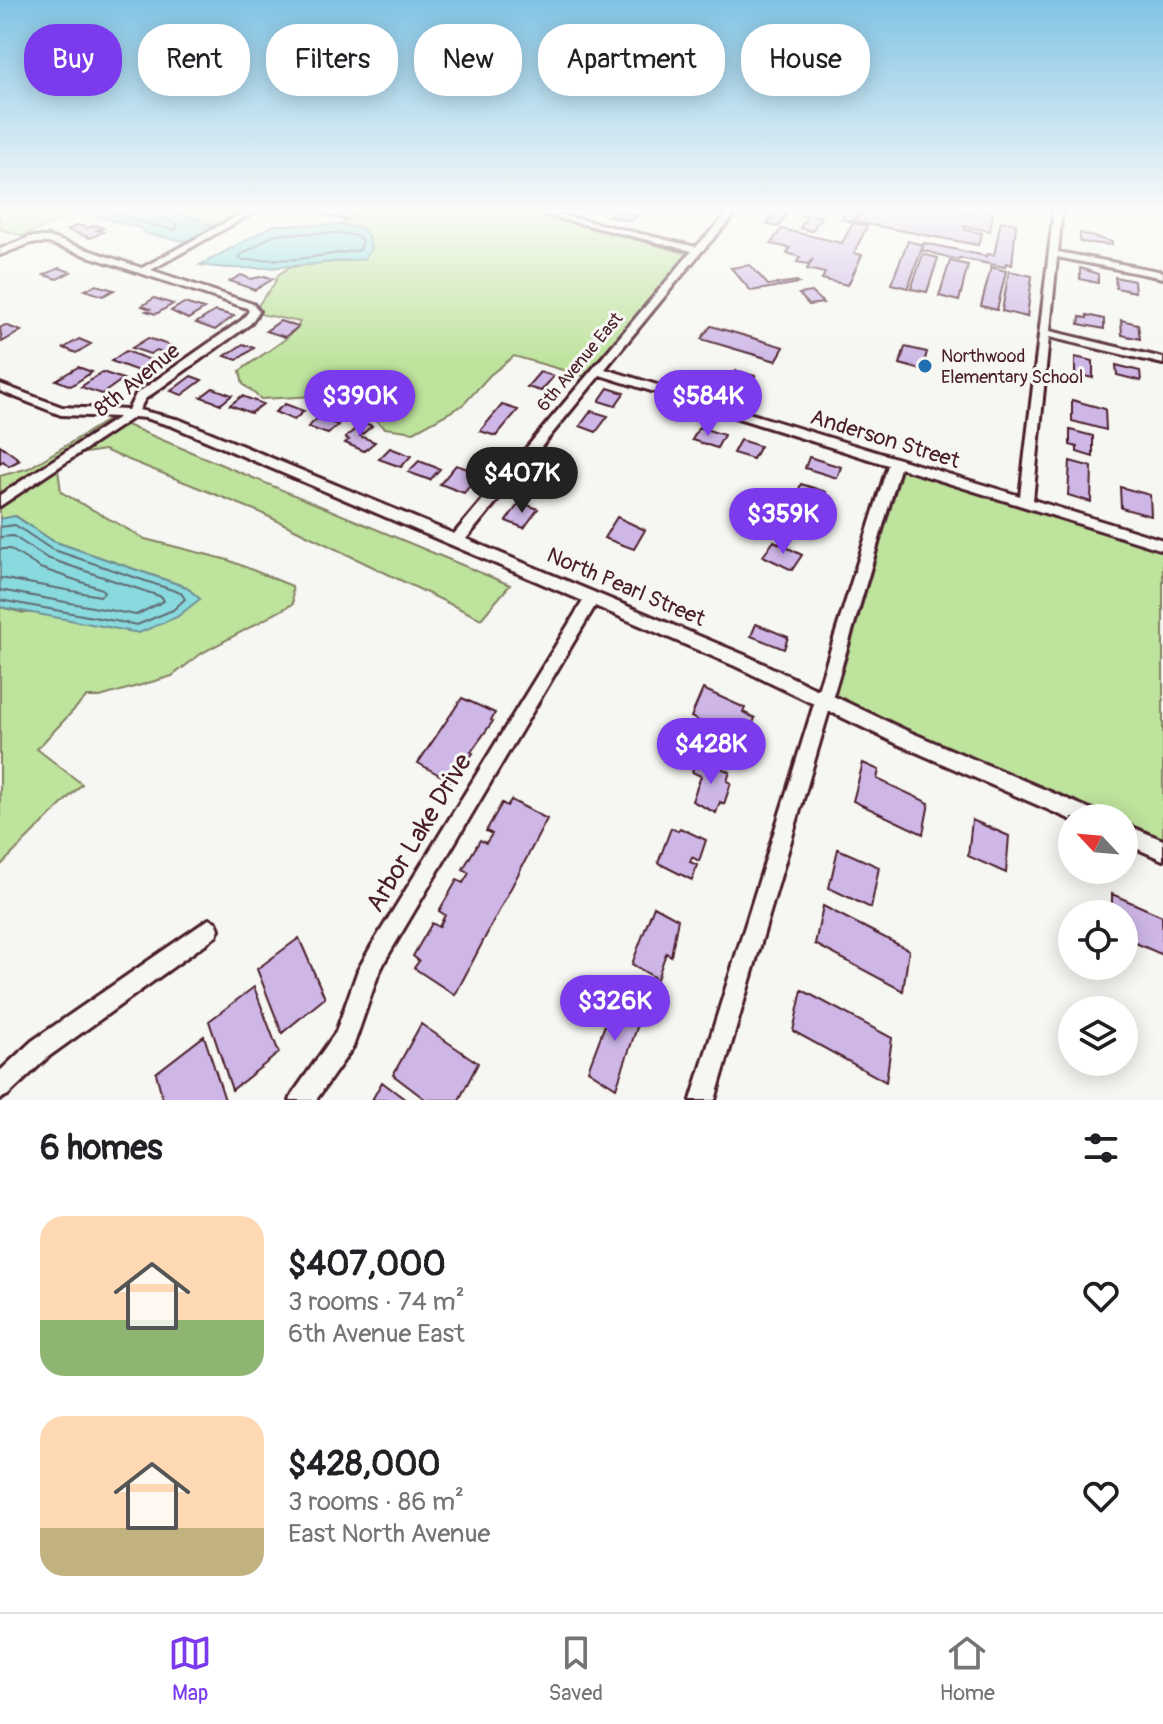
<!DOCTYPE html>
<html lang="en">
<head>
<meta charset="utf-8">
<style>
  body { margin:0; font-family:Pangolin,sans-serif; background:#f6f6f6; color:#202124; height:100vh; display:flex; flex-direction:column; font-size:30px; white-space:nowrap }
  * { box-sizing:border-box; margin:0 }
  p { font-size:26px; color:#757577 }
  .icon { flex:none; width:44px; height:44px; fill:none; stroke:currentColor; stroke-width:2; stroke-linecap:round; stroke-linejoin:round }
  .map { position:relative; height:1100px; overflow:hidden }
  .details { display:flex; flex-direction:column; background:#fff; flex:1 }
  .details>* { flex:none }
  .guide { position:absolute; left:24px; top:24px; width:1116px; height:72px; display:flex; gap:16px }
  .needle { width:52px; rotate:296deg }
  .fabs { position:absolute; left:1058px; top:804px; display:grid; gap:16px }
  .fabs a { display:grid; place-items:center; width:80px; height:80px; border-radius:50%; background:#fff; box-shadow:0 4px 20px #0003; font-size:40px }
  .price { position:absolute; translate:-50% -68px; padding:0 18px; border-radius:28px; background:#7c3aed; color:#fff; font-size:26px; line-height:52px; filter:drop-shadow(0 2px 4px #0008) }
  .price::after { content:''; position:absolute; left:50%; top:48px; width:24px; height:18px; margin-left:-12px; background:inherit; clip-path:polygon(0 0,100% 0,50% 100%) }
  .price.current { background:#222; color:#fff }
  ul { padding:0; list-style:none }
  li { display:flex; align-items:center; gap:24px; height:200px; padding:0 40px }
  li span { display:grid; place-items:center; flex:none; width:224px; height:160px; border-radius:24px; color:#555 }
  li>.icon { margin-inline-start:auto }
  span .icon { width:96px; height:96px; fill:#fffc; stroke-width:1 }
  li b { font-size:34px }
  h2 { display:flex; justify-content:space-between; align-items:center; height:96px; padding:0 40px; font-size:34px }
  .tag { padding:0 28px; border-radius:32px; background:#fff; box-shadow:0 4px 20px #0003; font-size:28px; line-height:72px }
  .tag.current { background:#7c3aed; color:#fff }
  .tabs { display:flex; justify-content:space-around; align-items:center; height:112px; border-top:2px solid #e0e0e0; background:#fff; font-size:22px; color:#757577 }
  .tabs a { display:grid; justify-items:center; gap:4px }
  .tabs .current { color:#7c3aed }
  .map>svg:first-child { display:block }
  .green { fill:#bee39d; stroke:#848164; stroke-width:2 }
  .water { fill:#88dade; stroke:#6f8f96; stroke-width:2 }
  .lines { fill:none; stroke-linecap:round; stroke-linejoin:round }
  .shore { stroke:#636a73; stroke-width:2 }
  .building { fill:#ceb7e6; stroke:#4a1f2b; stroke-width:2 }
  .street-casing { stroke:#4a1f2b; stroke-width:6 }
  .street { fill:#f6f6f2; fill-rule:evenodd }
  .poi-dot { fill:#1f6fb2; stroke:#f6f6f2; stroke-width:3 }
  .labels { text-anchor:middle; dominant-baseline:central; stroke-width:6; stroke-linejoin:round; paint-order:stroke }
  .far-poi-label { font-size:18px; fill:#4a1f2b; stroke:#f6f6f2; text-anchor:start }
  .far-street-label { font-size:18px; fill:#4a1f2b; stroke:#f6f6f2 }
  .street-label { font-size:22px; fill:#4a1f2b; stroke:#f6f6f2 }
  .near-street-label { font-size:26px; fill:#4a1f2b; stroke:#f6f6f2 }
</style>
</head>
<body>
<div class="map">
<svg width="1163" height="1100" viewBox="0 0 1163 1100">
  <rect width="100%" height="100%" fill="#f6f6f2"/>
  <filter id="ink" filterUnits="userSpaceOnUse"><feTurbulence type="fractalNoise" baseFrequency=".0125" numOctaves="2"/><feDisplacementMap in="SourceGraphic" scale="16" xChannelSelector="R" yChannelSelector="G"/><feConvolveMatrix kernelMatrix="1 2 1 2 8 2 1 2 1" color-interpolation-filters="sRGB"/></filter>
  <g filter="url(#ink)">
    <path class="green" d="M0 209H61L50 211 69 216 23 236 0 229Z
      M167 209H250L217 227Z
      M366 209H512L600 229 688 254 584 376 514 356 490 375 463 405 414 432 385 428 362 409 316 396 261 399 243 384 240 371C255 358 294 338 300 322L260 314 258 306C265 293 274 289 278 275L290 267 352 260 371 249 369 238 362 228 339 225Z
      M111 418 114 420 0 495V476L29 468Z
      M124 424 510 585 481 619 257 511 104 450 79 454Z
      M58 469 61 492 145 539 228 560 292 586 293 604 202 653 172 676 100 697H86L37 749 82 784 0 866V607L24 613 199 599 186 587 53 541 16 516 0 519V508Z
      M902 470 1163 550V841L1124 824V818H1110L835 698Z"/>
    <path class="water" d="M100 209H167L217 227 189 242 147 234 140 228 93 215Z
      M274 225H338L362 228 369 238 371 249 364 259C310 264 254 273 200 265Z
      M15 516 53 541 186 587 200 599 177 617 139 633 0 607V519Z"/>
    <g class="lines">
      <path class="shore" d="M105 209 151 225 176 230 177 225 165 218 163 209
        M338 233 358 236 362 242 360 250 299 259 242 260 238 257 275 234Z
        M0 527 15 525 51 549 181 593 185 599 173 610 137 625 0 600
        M0 537 13 536 47 558 162 597 164 601 136 615 0 590
        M0 549H10L40 568 102 589 104 593 100 596 0 578"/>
    </g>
    <path class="building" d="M333 209H346L344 210 355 213 345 220 324 215Z
      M778 209 789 210 778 227 767 224Z
      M847 209H860L853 222 841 219Z
      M891 209H947L973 213 975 209 993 212 990 231 964 226 966 230 982 233 978 245 856 222 862 210 883 214Z
      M615 210 637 215 631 221 609 216Z
      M803 213 821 217 812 231 800 228 807 217 801 216Z
      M1001 221 1016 224 1012 265 1006 263 1005 267 959 258 958 260 922 250 924 243 986 256 987 254 994 255Z
      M853 223 867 226 854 253 862 255 848 285 822 279 825 273 807 269 813 259 808 264 797 262 800 257 787 253 790 248 771 244 781 229 842 243Z
      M78 225 88 228 95 225 103 228 97 230 103 232 90 238 67 230Z
      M1080 233 1112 242V245L1080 242Z
      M908 241 923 245 908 288 891 284Z
      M923 254 938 258 927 292 911 289Z
      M950 261 968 265 959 301 939 296Z
      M750 265 768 285 797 281 799 283 751 291 731 268Z
      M991 267 1006 271 997 310 981 306Z
      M59 268 71 272 57 279 44 275Z
      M1080 268 1098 274V283L1080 279Z
      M1009 271 1032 276 1027 317 1002 311Z
      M241 275 251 279 265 276 273 279 255 290 230 281Z
      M1115 277 1134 281 1135 292 1116 288Z
      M96 285 114 290 103 296 85 290Z
      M812 292 823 303 809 305 799 294Z
      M154 298 173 304 156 314 146 311 150 309 142 306Z
      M184 303 204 309 188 319 171 311Z
      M215 311 234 316 215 330 196 323Z
      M1087 315 1104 319V329L1079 324 1080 317 1087 318Z
      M1121 320 1138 324 1140 339 1122 335Z
      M280 321 298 327 285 337 266 331Z
      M5 325 21 331 2 342 0 328Z
      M711 326 784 347 776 361 701 339Z
      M148 338 174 347 165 353 157 350 150 354 132 348Z
      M79 339 91 344 76 353 64 348Z
      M243 344 254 348 237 360 225 356Z
      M905 347 927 352 922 370 900 364Z
      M126 351 153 361 138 371 111 361Z
      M1075 357 1093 361V378L1075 374Z
      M1116 365 1140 371 1141 381 1117 375Z
      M78 367 92 372 71 386 56 380Z
      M736 371 755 376 751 384 732 378Z
      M102 372 123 379 102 394 81 387Z
      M540 372 554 376 541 391 527 387Z
      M191 376 202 380 182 395 171 391Z
      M213 388 232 395 221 404 201 397Z
      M608 388 624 393 615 406 599 401Z
      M242 396 263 404 251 413 230 405Z
      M1072 400 1105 409 1106 430 1072 421Z
      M285 404 304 411 294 420 275 412Z
      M502 405 518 410 496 436 480 431Z
      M591 411 608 416 596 432 580 426Z
      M318 418 338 425 328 434 308 427Z
      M363 422 372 426 360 436 375 442 364 451 345 443 349 440 345 438Z
      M699 427 724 435 717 448 692 440Z
      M1070 430 1093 436V457L1077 452V447L1070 445Z
      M740 440 760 446 753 459 733 453Z
      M0 445 20 460 9 466 3 461 0 463Z
      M390 448 411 456 401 467 379 459Z
      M809 457 841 467 837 478 805 468Z
      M419 461 440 469 430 480 408 472Z
      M551 461 569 467 555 487 536 481Z
      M1070 461 1092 467 1091 502 1068 495Z
      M456 465 480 473 464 493 440 484Z
      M801 484 826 492 820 509 795 500Z
      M1120 487 1150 495 1151 516 1121 508Z
      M520 502 538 509 524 528 506 521Z
      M617 517 645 530 634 549 604 538Z
      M774 541 802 555 792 570 763 556Z
      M756 624 788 637 784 649 751 636Z
      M703 689 745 708 743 712 755 718 744 749 729 742 732 737 721 732 719 737 702 729 704 724 691 717Z
      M462 698 495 713 491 720 493 721 471 752 473 753 452 782 418 763Z
      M696 761 706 766 707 761 730 772 727 781 731 783 724 804 720 802 716 813 692 801 701 776 692 772Z
      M863 763 879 770 877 779 929 803 923 834 853 801Z
      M511 800 547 819 455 995 414 968 419 961 413 956 432 923 439 927 445 915 439 911 457 880 463 883 469 873 463 869 480 840 486 843 492 834 486 831 502 803 507 806Z
      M972 820 1009 836 1006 873 968 856Z
      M671 828 678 831 680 828 706 840 699 861 692 857 690 862 697 865 692 880 658 863Z
      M838 849 879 867 871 908 829 888Z
      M1112 894 1162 916 1163 955 1124 938V914H1112Z
      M654 906 678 919 671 956 666 953 657 979 632 964Z
      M823 906 909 950 903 991 815 944Z
      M299 938 325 998 282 1033 257 969Z
      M254 987 279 1053 232 1090 209 1021Z
      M802 990 892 1038 886 1082 793 1031Z
      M615 998 642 1013 616 1088 588 1070Z
      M421 1024 478 1063 459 1100H426L393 1075Z
      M204 1036 225 1100H163L156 1073Z
      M382 1082 406 1100H372Z"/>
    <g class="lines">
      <g class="street-casing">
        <path id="street" d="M250 209H260L151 270 253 304 259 311 250 324 145 399 139 410 180 420 454 534 692 251 522 209H536L696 247 732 209H740L701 252 605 369 1020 496 1054 209H1062L1058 252 1163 272V278L1057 257 1050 331 1163 358V364L1049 337 1033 500 1163 540V550L900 468 833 696 905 730 1095 811 1097 818H1072V820L893 742 829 711 715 1100H691L814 704 735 666 595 606 386 959 378 975 353 1047 316 1100H290L294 1092 336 1032 358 970 372 945 583 601 172 426 145 418 134 417 0 506V495L119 417 61 415 0 391V384L62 407 128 410 136 394 242 320 249 311 247 308 48 243H31L0 255V249L30 237H49L142 268ZM600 375 888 465 818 690 747 656 466 539Z
          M1152 209H1163V212L1153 211Z
          M1124 824 1163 840V860L1124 843Z
          M209 919 216 922 219 929 216 936 48 1057 8 1095 0 1099V1071L32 1041Z"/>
      </g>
      <use href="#street" class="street"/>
    </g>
  </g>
  <linearGradient id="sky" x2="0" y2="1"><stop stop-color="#81c3e4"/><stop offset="0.58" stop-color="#fbfbf9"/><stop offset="1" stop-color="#fbfbf9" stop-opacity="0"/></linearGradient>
  <rect width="1163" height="363" fill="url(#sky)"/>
  <circle class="poi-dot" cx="925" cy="366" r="8"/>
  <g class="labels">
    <g class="far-poi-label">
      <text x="941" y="356">Northwood<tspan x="941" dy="21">Elementary School</tspan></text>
    </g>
    <g class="far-street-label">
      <text transform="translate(580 362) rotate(-50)">6th Avenue East</text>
    </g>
    <g class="street-label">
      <text transform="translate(137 380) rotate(-39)">8th Avenue</text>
      <text transform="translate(885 439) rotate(17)">Anderson Street</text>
      <text transform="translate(626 587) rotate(23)">North Pearl Street</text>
    </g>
    <g class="near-street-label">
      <text transform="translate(419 833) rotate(-59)">Arbor Lake Drive</text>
    </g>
  </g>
</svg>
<div class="fabs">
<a><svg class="needle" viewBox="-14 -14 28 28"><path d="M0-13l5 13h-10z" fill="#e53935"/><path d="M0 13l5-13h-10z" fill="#757577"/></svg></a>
<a><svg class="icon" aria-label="locate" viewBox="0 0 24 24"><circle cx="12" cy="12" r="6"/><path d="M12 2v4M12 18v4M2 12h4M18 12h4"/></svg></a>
<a><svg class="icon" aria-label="layers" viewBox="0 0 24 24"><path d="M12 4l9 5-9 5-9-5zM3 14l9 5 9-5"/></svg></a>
</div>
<b class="price" style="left:360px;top:438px">$390K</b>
<b class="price" style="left:708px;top:438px">$584K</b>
<b class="price current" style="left:522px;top:515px">$407K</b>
<b class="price" style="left:783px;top:556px">$359K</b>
<b class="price" style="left:711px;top:786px">$428K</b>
<b class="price" style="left:615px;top:1043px">$326K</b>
<div class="guide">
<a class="tag current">Buy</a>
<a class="tag">Rent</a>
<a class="tag">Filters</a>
<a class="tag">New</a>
<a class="tag">Apartment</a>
<a class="tag">House</a>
</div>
</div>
<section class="details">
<h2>6 homes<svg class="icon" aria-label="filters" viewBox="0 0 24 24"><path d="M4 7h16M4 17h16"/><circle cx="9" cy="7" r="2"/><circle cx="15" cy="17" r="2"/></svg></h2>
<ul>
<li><span style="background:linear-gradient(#ffd9b3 65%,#8fb573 0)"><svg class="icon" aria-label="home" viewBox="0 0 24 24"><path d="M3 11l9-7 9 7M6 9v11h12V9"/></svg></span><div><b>$407,000</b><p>3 rooms · 74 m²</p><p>6th Avenue East</p></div><svg class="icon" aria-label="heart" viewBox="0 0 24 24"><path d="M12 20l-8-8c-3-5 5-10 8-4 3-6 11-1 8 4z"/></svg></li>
<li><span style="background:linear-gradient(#ffd9b3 70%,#c2b280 0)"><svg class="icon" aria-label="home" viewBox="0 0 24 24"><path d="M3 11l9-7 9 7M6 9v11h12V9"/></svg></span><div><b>$428,000</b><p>3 rooms · 86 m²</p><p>East North Avenue</p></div><svg class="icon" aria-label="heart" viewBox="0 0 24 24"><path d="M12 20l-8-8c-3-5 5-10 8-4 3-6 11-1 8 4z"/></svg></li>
</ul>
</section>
<nav class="tabs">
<a class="current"><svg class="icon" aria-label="map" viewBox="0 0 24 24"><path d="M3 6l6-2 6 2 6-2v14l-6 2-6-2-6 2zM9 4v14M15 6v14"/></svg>Map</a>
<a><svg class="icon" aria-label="saved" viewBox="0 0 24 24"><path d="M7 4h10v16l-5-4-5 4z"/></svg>Saved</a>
<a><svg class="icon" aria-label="home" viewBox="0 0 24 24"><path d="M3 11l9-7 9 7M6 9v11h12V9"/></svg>Home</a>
</nav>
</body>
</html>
